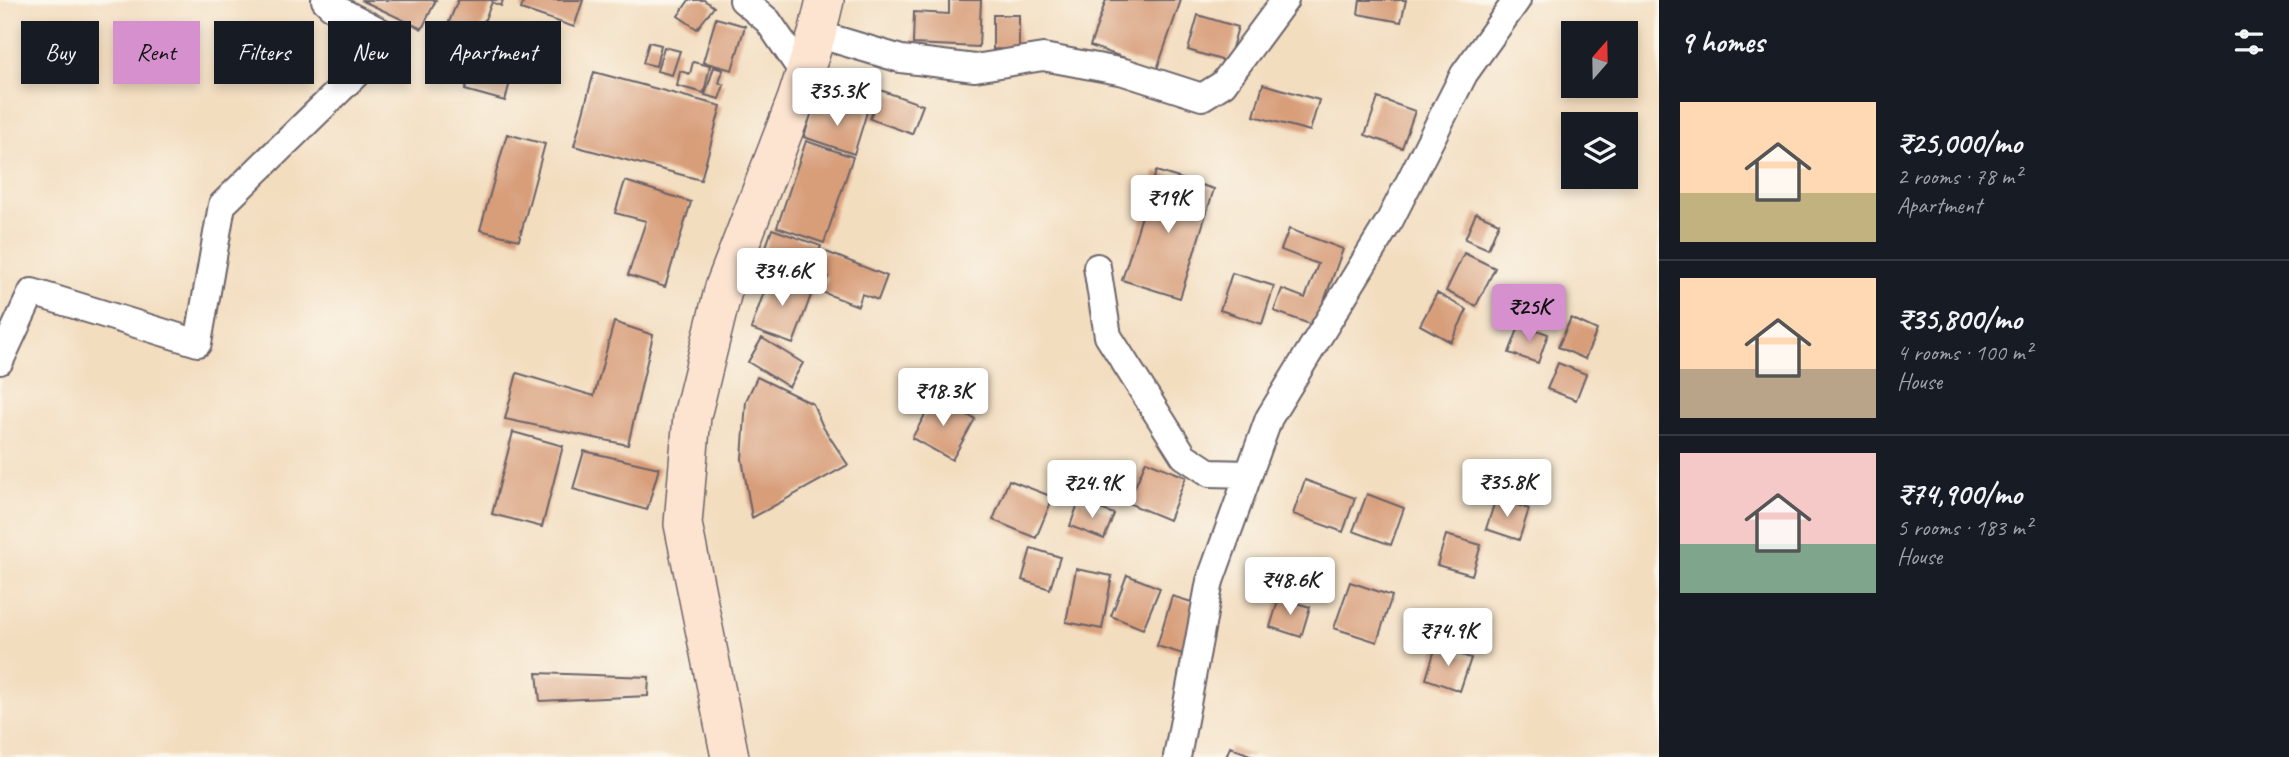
<!DOCTYPE html>
<html lang="en">
<head>
<meta charset="utf-8">
<style>
  body { margin:0; font-family:Caveat,sans-serif; background:#20242c; color:#f1f3f6; height:100vh; display:flex; flex-direction:column; font-size:26px; white-space:nowrap }
  * { box-sizing:border-box; margin:0 }
  p { font-size:23px; color:#9ea1a6 }
  .icon { flex:none; width:38px; height:38px; fill:none; stroke:currentColor; stroke-width:2; stroke-linecap:round; stroke-linejoin:round }
  .map { position:relative; flex:1; overflow:hidden }
  .details { display:flex; flex-direction:column; background:#171b24; width:630px }
  .details>* { flex:none }
  .banner { position:absolute; left:21px; top:21px; width:665px; height:63px; display:flex; gap:14px }
  .needle { width:46px; rotate:20deg }
  .controls { position:absolute; left:1561px; top:21px; display:grid; gap:14px }
  .controls a { display:grid; place-items:center; width:77px; height:77px; border-radius:0px; background:#171b24; box-shadow:0 4px 10px #0003; font-size:35px }
  .price { position:absolute; translate:-50% -60px; padding:0 16px; border-radius:7px; background:#fff; color:#222; font-size:23px; line-height:46px; filter:drop-shadow(0 2px 4px #0008) }
  .price::after { content:''; position:absolute; left:50%; top:42px; width:21px; height:16px; margin-left:-10px; background:inherit; clip-path:polygon(0 0,100% 0,50% 100%) }
  .price.on { background:#d690ce; color:#111 }
  ul { padding:0; list-style:none }
  li { display:flex; align-items:center; gap:21px; height:175px; padding:0 21px }
  li+li { border-top:2px solid #363941 }
  li span { display:grid; place-items:center; flex:none; width:196px; height:140px; border-radius:0px; color:#555 }
  li>.icon { margin-inline-start:auto }
  span .icon { width:84px; height:84px; fill:#fffc; stroke-width:1 }
  li b { font-size:30px }
  h2 { display:flex; justify-content:space-between; align-items:center; height:84px; padding:0 21px; font-size:30px }
  .pill { padding:0 24px; border-radius:0px; background:#171b24; box-shadow:0 4px 10px #0003; font-size:24px; line-height:63px }
  .pill.on { background:#d690ce; color:#111 }
  main { display:flex; flex:1; min-height:0 }
  .map>svg:first-child { display:block }
  .building { fill:#d89e7a }
  .lines { fill:none; stroke-linecap:round; stroke-linejoin:round }
  .street-casing { stroke:#6b6369; stroke-width:30 }
  .secondary-casing { stroke:#6b6369; stroke-width:40 }
  .street { stroke:#fff; stroke-width:26 }
  .secondary { stroke:#fde4d1; stroke-width:37 }
</style>
</head>
<body>
<main>
<div class="map">
<svg width="1659" height="757" viewBox="0 0 1659 757">
  <rect width="100%" height="100%" fill="#fbf7ec"/>
  <filter id="ink" filterUnits="userSpaceOnUse"><feTurbulence type="fractalNoise" baseFrequency=".0143" numOctaves="2"/><feDisplacementMap in="SourceGraphic" scale="14" xChannelSelector="R" yChannelSelector="G"/><feConvolveMatrix kernelMatrix="1 2 1 2 8 2 1 2 1" color-interpolation-filters="sRGB"/></filter>
  <filter id="wash" filterUnits="userSpaceOnUse"><feTurbulence type="fractalNoise" baseFrequency=".00686" numOctaves="4" result="noise"/><feDisplacementMap in="SourceGraphic" scale="28" xChannelSelector="R" yChannelSelector="G"/><feGaussianBlur stdDeviation="1.57" result="paint"/><feColorMatrix in="noise" values="0 0 0 0 0 0 0 0 0 0 0 0 0 0 0 0 0 1.4 0 .05"/><feComposite in="paint" operator="in"/></filter>
  <g filter="url(#wash)">
    <rect width="100%" height="100%" fill="#f3ddbf"/>
    <g id="blocks">
      <path class="building" d="M361 0H436L422 29Z
        M458 0H503L501 6 492 2 474 46 451 37 456 25 449 22Z
        M524 0H583L574 27 521 9Z
        M689 0H704L714 7 697 29 678 16Z
        M949 0H981L979 47 913 44 914 12 949 14Z
        M1106 0H1181L1157 69 1090 46Z
        M1360 0H1406L1401 22 1358 14Z
        M993 15H1019V50L993 49Z
        M1198 15 1238 27 1228 62 1188 50Z
        M716 18 745 26 732 70 703 62Z
        M481 33 520 44 505 101 465 90Z
        M649 42 661 45 656 66 643 63Z
        M664 47 680 51 672 75 657 71Z
        M693 62 710 66 704 93 677 86 680 71 690 74Z
        M714 67 723 70 719 83 724 85 719 99 705 95Z
        M594 72 721 106 701 180 574 146Z
        M1263 84 1319 100 1310 131 1254 116Z
        M880 90 923 105 912 134 870 119Z
        M1378 98 1415 111 1402 148 1365 135Z
        M847 105 867 112 854 154 804 137 813 108 843 117Z
        M507 134 545 144 519 240 480 230Z
        M806 141 853 157 824 243 777 227Z
        M1156 171 1214 189 1180 298 1122 280Z
        M625 181 691 202 665 287 628 275 646 221 615 213Z
        M1476 213 1499 223 1488 249 1465 239Z
        M772 229 821 246 809 282 760 265Z
        M1289 229 1343 249 1315 326 1274 311 1282 289 1305 298 1318 264 1281 250Z
        M824 251 887 276 878 300 862 294 858 306 822 292 828 277 816 272Z
        M1464 253 1495 268 1476 306 1446 291Z
        M771 272 814 287 793 344 751 329Z
        M1232 273 1274 286 1262 324 1220 310Z
        M1437 293 1467 310 1451 342 1420 325Z
        M1571 318 1597 330 1585 359 1558 347Z
        M614 322 653 335 628 445 505 419 517 373 594 396Z
        M1520 324 1548 334 1538 363 1509 353Z
        M762 338 803 363 789 387 748 362Z
        M1558 363 1586 374 1576 400 1547 389Z
        M757 377 813 404 823 427 848 465 752 518 742 459 746 401Z
        M935 397 975 419 952 460 912 438Z
        M513 432 563 446 542 527 492 514Z
        M584 451 659 468 647 510 573 489Z
        M1146 461 1186 477 1169 520 1128 503Z
        M1009 480 1053 497 1036 538 993 520Z
        M1305 480 1355 498 1343 532 1293 514Z
        M1367 494 1404 508 1391 545 1353 531Z
        M1496 498 1529 509 1519 540 1486 529Z
        M1079 501 1114 514 1104 539 1070 526Z
        M1446 535 1481 545 1472 575 1437 565Z
        M1031 548 1060 557 1050 589 1022 580Z
        M1076 569 1112 576 1102 629 1066 622Z
        M1127 575 1160 588 1143 629 1111 616Z
        M1350 582 1392 596 1377 642 1334 628Z
        M1172 596 1198 604 1183 654 1157 646Z
        M1279 598 1310 607 1301 637 1270 627Z
        M1436 646 1471 658 1460 691 1426 679Z
        M537 673 649 677 648 696 540 701Z
        M1230 747 1255 757H1226Z"/>
    </g>
  </g>
  <g filter="url(#ink)">
    <use href="#blocks" fill-opacity="0" stroke="#6b6369" stroke-width="2"/>
    <g class="lines">
      <g class="street-casing">
        <path id="street" d="M743 0 768 21 804 74
          M817 34 901 59 975 68 1043 57 1124 72 1202 97 1223 84 1285 0
          M1097 267 1108 336 1184 456 1210 473 1249 474
          M0 361 32 292 198 343 222 205 393 38 331 6 325 0
          M1177 757 1210 581 1269 418 1390 220 1464 74 1517 0"/>
      </g>
      <g class="secondary-casing">
        <path id="secondary" d="M730 757 683 524 692 416 724 287 796 100 817 34 825 0"/>
      </g>
      <use href="#street" class="street"/>
      <use href="#secondary" class="secondary"/>
    </g>
  </g>
</svg>
<div class="controls">
<a><svg class="needle" viewBox="-14 -14 28 28"><path d="M0-13l5 13h-10z" fill="#e53935"/><path d="M0 13l5-13h-10z" fill="#9ea1a6"/></svg></a>
<a><svg class="icon" aria-label="layers" viewBox="0 0 24 24"><path d="M12 4l9 5-9 5-9-5zM3 14l9 5 9-5"/></svg></a>
</div>
<b class="price" style="left:837px;top:128px">₹35.3K</b>
<b class="price" style="left:1168px;top:235px">₹19K</b>
<b class="price" style="left:782px;top:308px">₹34.6K</b>
<b class="price on" style="left:1529px;top:344px">₹25K</b>
<b class="price" style="left:943px;top:428px">₹18.3K</b>
<b class="price" style="left:1507px;top:519px">₹35.8K</b>
<b class="price" style="left:1092px;top:520px">₹24.9K</b>
<b class="price" style="left:1290px;top:617px">₹48.6K</b>
<b class="price" style="left:1448px;top:668px">₹74.9K</b>
<div class="banner">
<a class="pill">Buy</a>
<a class="pill on">Rent</a>
<a class="pill">Filters</a>
<a class="pill">New</a>
<a class="pill">Apartment</a>
</div>
</div>
<section class="details">
<h2>9 homes<svg class="icon" aria-label="filters" viewBox="0 0 24 24"><path d="M4 7h16M4 17h16"/><circle cx="9" cy="7" r="2"/><circle cx="15" cy="17" r="2"/></svg></h2>
<ul>
<li><span style="background:linear-gradient(#ffd9b3 65%,#c2b280 0)"><svg class="icon" aria-label="home" viewBox="0 0 24 24"><path d="M3 11l9-7 9 7M6 9v11h12V9"/></svg></span><div><b>₹25,000/mo</b><p>2 rooms · 78 m²</p><p>Apartment</p></div></li>
<li><span style="background:linear-gradient(#ffd9b3 65%,#b9a48a 0)"><svg class="icon" aria-label="home" viewBox="0 0 24 24"><path d="M3 11l9-7 9 7M6 9v11h12V9"/></svg></span><div><b>₹35,800/mo</b><p>4 rooms · 100 m²</p><p>House</p></div></li>
<li><span style="background:linear-gradient(#f6c9c9 65%,#7fa58c 0)"><svg class="icon" aria-label="home" viewBox="0 0 24 24"><path d="M3 11l9-7 9 7M6 9v11h12V9"/></svg></span><div><b>₹74,900/mo</b><p>5 rooms · 183 m²</p><p>House</p></div></li>
</ul>
</section>
</main>
</body>
</html>
